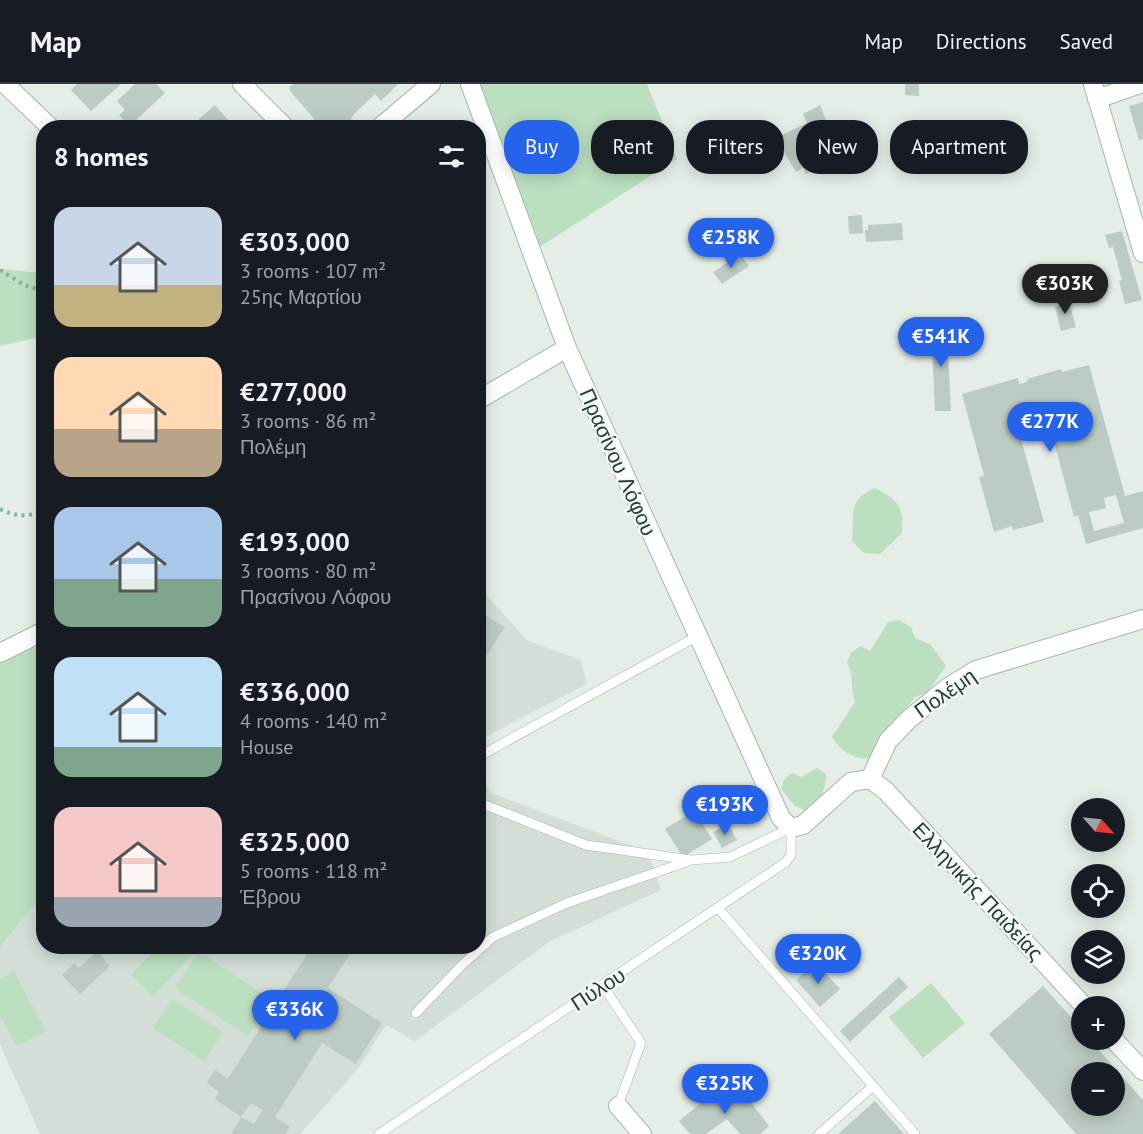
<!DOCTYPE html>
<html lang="en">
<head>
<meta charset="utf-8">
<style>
  body { margin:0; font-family:"PT Sans",sans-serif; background:#20242c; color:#f1f3f6; height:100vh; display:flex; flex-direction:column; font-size:22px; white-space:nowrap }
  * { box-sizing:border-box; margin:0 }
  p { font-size:20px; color:#9ea1a6 }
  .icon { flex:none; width:33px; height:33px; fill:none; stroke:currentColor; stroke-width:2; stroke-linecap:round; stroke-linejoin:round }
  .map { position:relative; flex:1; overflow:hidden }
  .side { position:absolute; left:36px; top:36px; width:450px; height:834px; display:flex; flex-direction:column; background:#171b24; border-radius:24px; box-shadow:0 3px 15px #0003 }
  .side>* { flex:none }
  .top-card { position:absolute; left:504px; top:36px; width:549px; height:54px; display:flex; gap:12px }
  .needle { width:39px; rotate:117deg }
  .fabs { position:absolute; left:1071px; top:714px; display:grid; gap:12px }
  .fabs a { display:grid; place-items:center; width:54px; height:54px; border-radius:50%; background:#171b24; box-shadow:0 3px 15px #0003; font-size:30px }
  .price { position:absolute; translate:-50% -51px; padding:0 14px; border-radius:21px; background:#2563eb; color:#fff; font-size:20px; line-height:39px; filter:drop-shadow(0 2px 3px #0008) }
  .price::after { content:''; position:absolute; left:50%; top:36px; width:18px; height:14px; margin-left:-9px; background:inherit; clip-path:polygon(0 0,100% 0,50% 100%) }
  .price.current { background:#222; color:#fff }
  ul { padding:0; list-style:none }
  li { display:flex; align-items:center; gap:18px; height:150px; padding:0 18px }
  li span { display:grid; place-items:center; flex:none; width:168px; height:120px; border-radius:18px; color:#555 }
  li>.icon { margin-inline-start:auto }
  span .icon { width:72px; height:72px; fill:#fffc; stroke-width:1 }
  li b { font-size:26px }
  h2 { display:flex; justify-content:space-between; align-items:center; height:72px; padding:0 18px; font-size:26px }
  .chip { padding:0 21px; border-radius:24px; background:#171b24; box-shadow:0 3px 15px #0003; font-size:21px; line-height:54px }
  .chip.current { background:#2563eb; color:#fff }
  header { display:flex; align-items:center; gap:36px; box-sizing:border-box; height:84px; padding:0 30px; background:#171b24; border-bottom:2px solid #363941 }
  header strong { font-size:28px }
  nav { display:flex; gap:33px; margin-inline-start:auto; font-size:21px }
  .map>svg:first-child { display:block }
  .built { fill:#d2ded6 }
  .green { fill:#bcdfc0 }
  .building { fill:#bccbc3; fill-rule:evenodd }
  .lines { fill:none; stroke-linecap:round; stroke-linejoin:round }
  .lane-casing { stroke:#a6b6ad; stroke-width:10 }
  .street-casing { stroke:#a6b6ad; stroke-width:20 }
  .path { stroke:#84b29b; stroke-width:4; stroke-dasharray:3 4.5; stroke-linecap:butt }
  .lane { stroke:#fff; stroke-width:9 }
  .street { stroke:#fff; stroke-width:18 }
  .labels { text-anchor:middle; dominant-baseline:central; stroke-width:4.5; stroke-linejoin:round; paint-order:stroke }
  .street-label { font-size:21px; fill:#234033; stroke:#f5faf6 }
</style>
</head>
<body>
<header>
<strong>Map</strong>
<nav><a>Map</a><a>Directions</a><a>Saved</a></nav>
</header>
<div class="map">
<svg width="1143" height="1050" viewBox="0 0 1143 1050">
  <rect width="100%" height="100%" fill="#e4eee7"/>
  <path class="built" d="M479 503 528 557 581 576 587 600 479 656Z
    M479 689 485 693 489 708 648 768 661 806 549 858 415 957 386 941 358 985 300 1050H40L0 960V863L43 810 44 862H478Z"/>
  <path class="green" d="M470 0H647L677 75 538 164Z
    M0 185 43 189V252L0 262Z
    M875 404C900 417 903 422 902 449L880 470 864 469 852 457C855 430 846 417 875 404Z
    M899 536 911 543 915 554 931 561 946 582 927 609 915 613C908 624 899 629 892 639 883 651 878 664 867 675 850 673 841 667 832 653L855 618C850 604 854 592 847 578L851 569 860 562 870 567 888 538Z
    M43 556V810L0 863V579Z
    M817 684 826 690C827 705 819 721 805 727L794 721 781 705 784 696 792 689 801 693Z
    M158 862 200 863 153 912 131 891Z
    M199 868 272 916 248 952 175 904Z
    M14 888 46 947 17 962 0 931V895Z
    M931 899 965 939 923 974 889 933Z
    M172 915 223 948 204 977 153 944Z"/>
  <path class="building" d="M77 0H121L91 27 71 6Z
    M135 0H156L165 9 136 36 143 44H127L129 42 119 31 125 26 117 17Z
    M293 0H398L381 17 375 10 354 30 350 37 354 41 352 44H322L291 8 289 3Z
    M905 0H919V12L905 11Z
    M1143 18V55L1139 56 1129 22Z
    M215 21 235 44H189Z
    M820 21 833 53 821 62 829 77 806 90 803 84 796 88 777 56 781 54 780 52 807 39 803 30Z
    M862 131 863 149 849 150 848 132Z
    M902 139 903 156 866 158 865 146H868V141Z
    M1122 147 1142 216 1125 220 1119 197 1122 196 1113 163 1109 164 1105 151Z
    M740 170 749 182 722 200 713 188Z
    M1092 187 1095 197 1106 193 1109 202 1076 212 1074 203 1084 200 1081 191Z
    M1068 214 1076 243 1061 247 1055 223 1061 221 1060 216Z
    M943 237 944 251H947L951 327H935L931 242Z
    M1089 281 1125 412 1143 407V444L1086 460 1078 431 1074 433 1050 342 1020 351 1044 438 1013 446 1012 442 994 448 979 393 984 392 962 310 1018 294 1019 300 1027 298V295L1061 285 1062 288ZM1116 411 1124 439 1094 447 1089 428 1106 424 1104 414Z
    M478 527 505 543 478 585Z
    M694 727 712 755 683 773 665 745Z
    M728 740 737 756 722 764 713 748Z
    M312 862H355L328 904 382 939 356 980 322 959 275 1033 290 1043 285 1050H231L241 1033 254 1040 263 1026 251 1019 241 1033 215 1015 219 1008 207 999 215 986 228 995Z
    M97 867 110 882 80 910 62 891 74 879 79 884Z
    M816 879 840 905 820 923 796 896Z
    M899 893 908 903 850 958 840 947Z
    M1043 902 1082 945V956H1090L1143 1016V1050H1076L989 950ZM1082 988H1114V1022H1082Z
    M721 1002 733 1017 739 1012 735 1008 740 1004 769 1042 760 1050H740L727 1035 706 1050H690L679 1037Z
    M875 1017 904 1050H838Z"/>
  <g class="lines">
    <g class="lane-casing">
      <path id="lane" d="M478 673 696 553
        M719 825 915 1050
        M603 902 641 959 618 1022
        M416 929 461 882 493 853 567 819 689 777
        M379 1050 786 778 791 771V744L730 773 691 776 586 761 478 718
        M819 1050 873 1002"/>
    </g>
    <g class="street-casing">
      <path id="street" d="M5 0 51 44
        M242 0 286 44
        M470 0 567 264 781 734 791 744 803 741 851 698 870 695
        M1093 0 1143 169
        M1097 15 1140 0
        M379 44 431 0
        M478 316 567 264
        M0 569 44 547
        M870 695 888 657 908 636 947 604 976 586 1143 535
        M870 695 886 707 1084 922
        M1114 956 1143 987
        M618 1022 642 1050"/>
    </g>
    <path class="path" d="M0 186 24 201 44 207
      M0 425C16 433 27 433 44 427"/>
    <use href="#lane" class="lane"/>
    <use href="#street" class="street"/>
  </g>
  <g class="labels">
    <g class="street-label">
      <text transform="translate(618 378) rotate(66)">Πρασίνου Λόφου</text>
      <text transform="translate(945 609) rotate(-35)">Πολέμη</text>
      <text transform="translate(978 807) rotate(47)">Ελληνικής Παιδείας</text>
      <text transform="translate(598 905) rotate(-33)">Πύλου</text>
    </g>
  </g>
</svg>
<div class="fabs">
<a><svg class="needle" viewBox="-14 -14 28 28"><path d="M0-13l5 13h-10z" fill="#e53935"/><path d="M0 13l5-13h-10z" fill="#9ea1a6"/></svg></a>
<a><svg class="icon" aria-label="locate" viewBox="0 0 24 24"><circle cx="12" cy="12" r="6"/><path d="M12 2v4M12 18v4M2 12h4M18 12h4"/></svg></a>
<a><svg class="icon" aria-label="layers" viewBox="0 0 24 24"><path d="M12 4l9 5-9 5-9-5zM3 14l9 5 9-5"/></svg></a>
<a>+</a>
<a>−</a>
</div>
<b class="price" style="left:731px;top:185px">€258K</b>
<b class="price current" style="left:1065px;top:231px">€303K</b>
<b class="price" style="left:941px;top:284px">€541K</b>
<b class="price" style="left:1050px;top:369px">€277K</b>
<b class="price" style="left:725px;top:752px">€193K</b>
<b class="price" style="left:818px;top:901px">€320K</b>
<b class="price" style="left:295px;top:957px">€336K</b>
<b class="price" style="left:725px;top:1031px">€325K</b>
<div class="top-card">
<a class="chip current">Buy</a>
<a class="chip">Rent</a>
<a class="chip">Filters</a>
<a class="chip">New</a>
<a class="chip">Apartment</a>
</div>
<section class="side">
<h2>8 homes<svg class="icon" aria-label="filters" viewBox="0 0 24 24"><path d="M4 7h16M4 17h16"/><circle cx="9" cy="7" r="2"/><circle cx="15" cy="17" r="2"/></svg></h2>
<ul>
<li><span style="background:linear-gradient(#c9d6e8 65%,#c2b280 0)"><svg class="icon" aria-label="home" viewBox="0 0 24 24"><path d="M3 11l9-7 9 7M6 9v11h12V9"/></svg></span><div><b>€303,000</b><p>3 rooms · 107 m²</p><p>25ης Μαρτίου</p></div></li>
<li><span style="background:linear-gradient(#ffd9b3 60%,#b9a48a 0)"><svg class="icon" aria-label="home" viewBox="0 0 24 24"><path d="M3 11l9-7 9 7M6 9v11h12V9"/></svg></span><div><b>€277,000</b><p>3 rooms · 86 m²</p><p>Πολέμη</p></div></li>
<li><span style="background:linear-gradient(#a9c7e8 60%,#7fa58c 0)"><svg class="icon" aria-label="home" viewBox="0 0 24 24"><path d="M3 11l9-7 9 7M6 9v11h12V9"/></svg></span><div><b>€193,000</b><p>3 rooms · 80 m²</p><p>Πρασίνου Λόφου</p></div></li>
<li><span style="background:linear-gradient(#bfe0f5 75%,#7fa58c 0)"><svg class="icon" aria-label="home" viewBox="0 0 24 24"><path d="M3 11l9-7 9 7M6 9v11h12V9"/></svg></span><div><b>€336,000</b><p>4 rooms · 140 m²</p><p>House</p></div></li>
<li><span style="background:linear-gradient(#f6c9c9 75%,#9aa5b1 0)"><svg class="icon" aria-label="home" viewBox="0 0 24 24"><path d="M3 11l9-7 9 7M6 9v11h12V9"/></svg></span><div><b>€325,000</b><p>5 rooms · 118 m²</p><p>Έβρου</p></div></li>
</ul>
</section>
</div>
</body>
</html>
